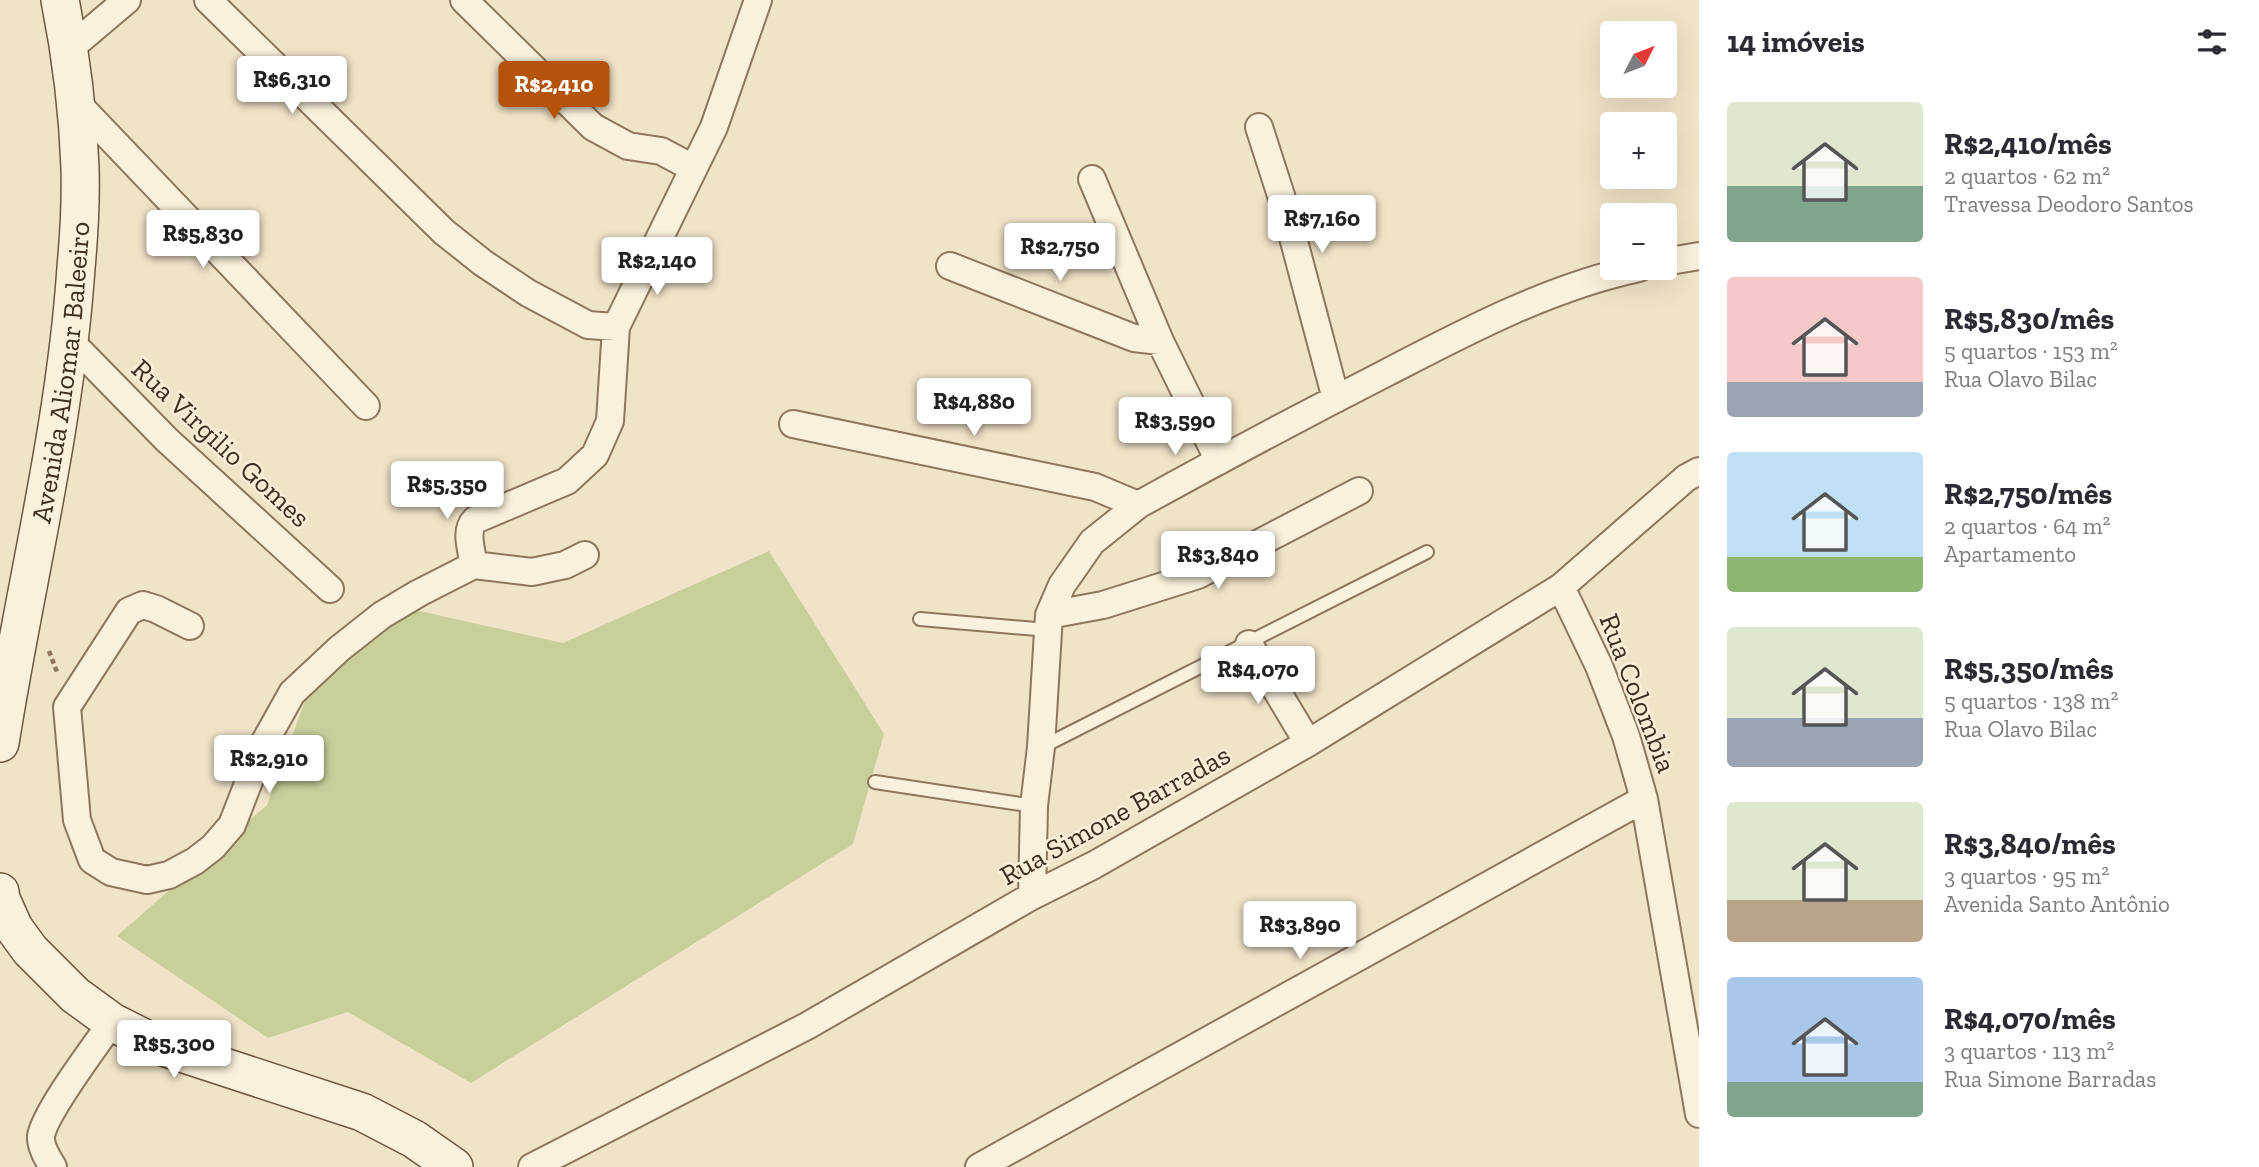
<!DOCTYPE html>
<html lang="pt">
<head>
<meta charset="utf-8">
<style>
  body { margin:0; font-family:"Zilla Slab",serif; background:#f7f7f7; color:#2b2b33; height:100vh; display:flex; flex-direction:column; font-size:26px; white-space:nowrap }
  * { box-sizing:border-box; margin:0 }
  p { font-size:23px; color:#7c7c81 }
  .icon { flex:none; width:38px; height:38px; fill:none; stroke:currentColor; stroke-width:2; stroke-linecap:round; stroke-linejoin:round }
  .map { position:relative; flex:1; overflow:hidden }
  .panel { display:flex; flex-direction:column; background:#fff; width:560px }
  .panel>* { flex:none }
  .needle { width:46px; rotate:48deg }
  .controls { position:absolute; left:1600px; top:21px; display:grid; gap:14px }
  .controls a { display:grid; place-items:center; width:77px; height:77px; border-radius:7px; background:#fff; box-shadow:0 7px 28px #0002; font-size:35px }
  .price { position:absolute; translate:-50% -60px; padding:0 16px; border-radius:7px; background:#fff; color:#222; font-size:23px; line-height:46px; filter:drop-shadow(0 2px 4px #0008) }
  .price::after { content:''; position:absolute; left:50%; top:42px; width:21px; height:16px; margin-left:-10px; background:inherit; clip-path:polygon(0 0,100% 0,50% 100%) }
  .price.selected { background:#b45309; color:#fff }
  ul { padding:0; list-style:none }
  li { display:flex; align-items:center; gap:21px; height:175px; padding:0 28px }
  li span { display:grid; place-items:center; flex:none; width:196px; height:140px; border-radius:7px; color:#555 }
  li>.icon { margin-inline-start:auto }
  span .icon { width:84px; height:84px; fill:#fffc; stroke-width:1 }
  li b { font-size:30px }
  h2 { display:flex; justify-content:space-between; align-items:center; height:84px; padding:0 28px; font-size:30px }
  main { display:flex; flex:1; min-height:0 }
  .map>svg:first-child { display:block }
  .green { fill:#c9cf9b }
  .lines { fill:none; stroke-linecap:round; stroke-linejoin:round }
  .lane-casing { stroke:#8d765c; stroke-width:16 }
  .street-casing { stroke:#8d765c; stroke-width:30 }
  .secondary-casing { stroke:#6f573f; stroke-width:40 }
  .path { stroke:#8d765c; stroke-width:4.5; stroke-dasharray:5 3.5; stroke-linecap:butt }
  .lane { stroke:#faf1dc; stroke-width:12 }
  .street { stroke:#faf1dc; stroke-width:26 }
  .secondary { stroke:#faf1dc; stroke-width:37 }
  .labels { text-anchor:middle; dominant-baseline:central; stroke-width:5; stroke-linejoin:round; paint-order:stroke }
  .street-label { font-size:28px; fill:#3d2e20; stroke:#f7eed8 }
</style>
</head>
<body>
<main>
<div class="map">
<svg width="1699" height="1167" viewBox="0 0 1699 1167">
  <rect width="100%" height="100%" fill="#f0e4c8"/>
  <path class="green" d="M769 551 884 734 853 844 471 1083 348 1012 268 1038 117 936 267 805 321 657 388 604 563 643Z"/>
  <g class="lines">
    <g class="lane-casing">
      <path id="lane" d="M920 619 1048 630
        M1042 747 1427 552
        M875 782 1034 806"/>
    </g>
    <g class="street-casing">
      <path id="street" d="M208 0 444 232 483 263 528 293 588 325 616 327
        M464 0 593 127 628 146 661 151 693 168
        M69 49 127 0
        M76 102 366 406
        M1259 127 1286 211 1336 399
        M1092 179 1160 341 1219 461
        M1664 262 1699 256
        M950 266 1134 338 1160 341
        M70 341 167 440 330 589
        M793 424 1095 487 1138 505
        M474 565C472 551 464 531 475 520L567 481 595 455 610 421 616 327 714 127 758 0
        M1561 587 1599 666 1626 736 1644 799 1699 1114
        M1049 615 1103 605 1198 575 1359 491
        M190 626 156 609 143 605 129 611 67 707 77 820 92 860 111 872 147 880 169 875 195 861 213 847 232 825 263 745 292 693 339 649 382 615 419 593 474 565 532 572 565 565 585 555
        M1249 644 1308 743
        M1032 896 1034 806 1041 747 1049 615 1062 585 1092 542 1138 505C1221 459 1304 415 1388 372 1467 331 1550 287 1639 268
        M53 1167C48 1159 40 1146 41 1136 45 1112 96 1045 112 1022
        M532 1167 807 1026 1032 896 1094 865 1308 743 1561 587 1686 478 1699 471
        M979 1167 1644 799"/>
    </g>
    <g class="secondary-casing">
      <g id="secondary">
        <path id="s1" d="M0 743C25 584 65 429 76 268 79 235 81 201 80 168 78 111 71 55 60 0"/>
        <path d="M0 892 1 899 14 928 30 950 75 995 112 1022 160 1046 362 1112 414 1139 454 1167"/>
      </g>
    </g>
    <path class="path" d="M49 651 57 672"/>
    <use href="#lane" class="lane"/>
    <use href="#street" class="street"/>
    <use href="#secondary" class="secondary"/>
  </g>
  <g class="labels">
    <g class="street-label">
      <text stroke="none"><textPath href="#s1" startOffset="376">Avenida Aliomar Baleeiro</textPath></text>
      <text transform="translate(221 443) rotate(43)">Rua Virgilio Gomes</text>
      <text transform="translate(1638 693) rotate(69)">Rua Colombia</text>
      <text transform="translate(1115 815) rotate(-29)">Rua Simone Barradas</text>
    </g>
  </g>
</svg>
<div class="controls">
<a><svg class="needle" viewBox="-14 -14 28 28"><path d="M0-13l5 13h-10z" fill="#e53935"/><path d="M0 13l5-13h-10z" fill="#7c7c81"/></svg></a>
<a>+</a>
<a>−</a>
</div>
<b class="price" style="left:292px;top:116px">R$6,310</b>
<b class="price selected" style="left:554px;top:121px">R$2,410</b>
<b class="price" style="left:1322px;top:255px">R$7,160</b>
<b class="price" style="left:203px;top:270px">R$5,830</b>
<b class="price" style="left:1060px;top:283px">R$2,750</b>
<b class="price" style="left:657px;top:297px">R$2,140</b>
<b class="price" style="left:974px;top:438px">R$4,880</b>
<b class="price" style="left:1175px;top:457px">R$3,590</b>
<b class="price" style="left:447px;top:521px">R$5,350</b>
<b class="price" style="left:1218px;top:591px">R$3,840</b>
<b class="price" style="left:1258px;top:706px">R$4,070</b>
<b class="price" style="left:269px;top:795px">R$2,910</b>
<b class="price" style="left:1300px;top:961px">R$3,890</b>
<b class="price" style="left:174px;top:1080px">R$5,300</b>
</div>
<section class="panel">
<h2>14 imóveis<svg class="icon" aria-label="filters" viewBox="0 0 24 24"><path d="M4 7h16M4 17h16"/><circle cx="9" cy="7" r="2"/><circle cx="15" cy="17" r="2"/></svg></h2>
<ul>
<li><span style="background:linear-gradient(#dfe7d0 60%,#7fa58c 0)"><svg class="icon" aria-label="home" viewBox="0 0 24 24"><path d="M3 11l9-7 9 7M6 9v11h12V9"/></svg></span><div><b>R$2,410/mês</b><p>2 quartos · 62 m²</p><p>Travessa Deodoro Santos</p></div></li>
<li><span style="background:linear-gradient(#f6c9c9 75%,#9aa5b1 0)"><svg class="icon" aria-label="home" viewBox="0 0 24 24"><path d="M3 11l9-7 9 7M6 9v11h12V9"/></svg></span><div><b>R$5,830/mês</b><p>5 quartos · 153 m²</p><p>Rua Olavo Bilac</p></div></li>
<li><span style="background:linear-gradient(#bfe0f5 75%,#8fb573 0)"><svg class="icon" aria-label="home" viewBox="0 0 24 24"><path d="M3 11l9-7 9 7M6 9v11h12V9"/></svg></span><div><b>R$2,750/mês</b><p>2 quartos · 64 m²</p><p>Apartamento</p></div></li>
<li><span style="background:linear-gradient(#dfe7d0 65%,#9aa5b1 0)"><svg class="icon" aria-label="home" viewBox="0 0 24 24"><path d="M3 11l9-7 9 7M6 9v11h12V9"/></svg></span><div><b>R$5,350/mês</b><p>5 quartos · 138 m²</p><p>Rua Olavo Bilac</p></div></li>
<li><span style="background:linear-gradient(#dfe7d0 70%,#b9a48a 0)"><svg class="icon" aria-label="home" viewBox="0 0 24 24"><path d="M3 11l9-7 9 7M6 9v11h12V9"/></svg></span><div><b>R$3,840/mês</b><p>3 quartos · 95 m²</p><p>Avenida Santo Antônio</p></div></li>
<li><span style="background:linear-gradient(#a9c7e8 75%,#7fa58c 0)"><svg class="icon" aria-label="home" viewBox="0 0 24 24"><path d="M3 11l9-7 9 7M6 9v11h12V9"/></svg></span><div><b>R$4,070/mês</b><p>3 quartos · 113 m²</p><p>Rua Simone Barradas</p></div></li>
</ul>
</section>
</main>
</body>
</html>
